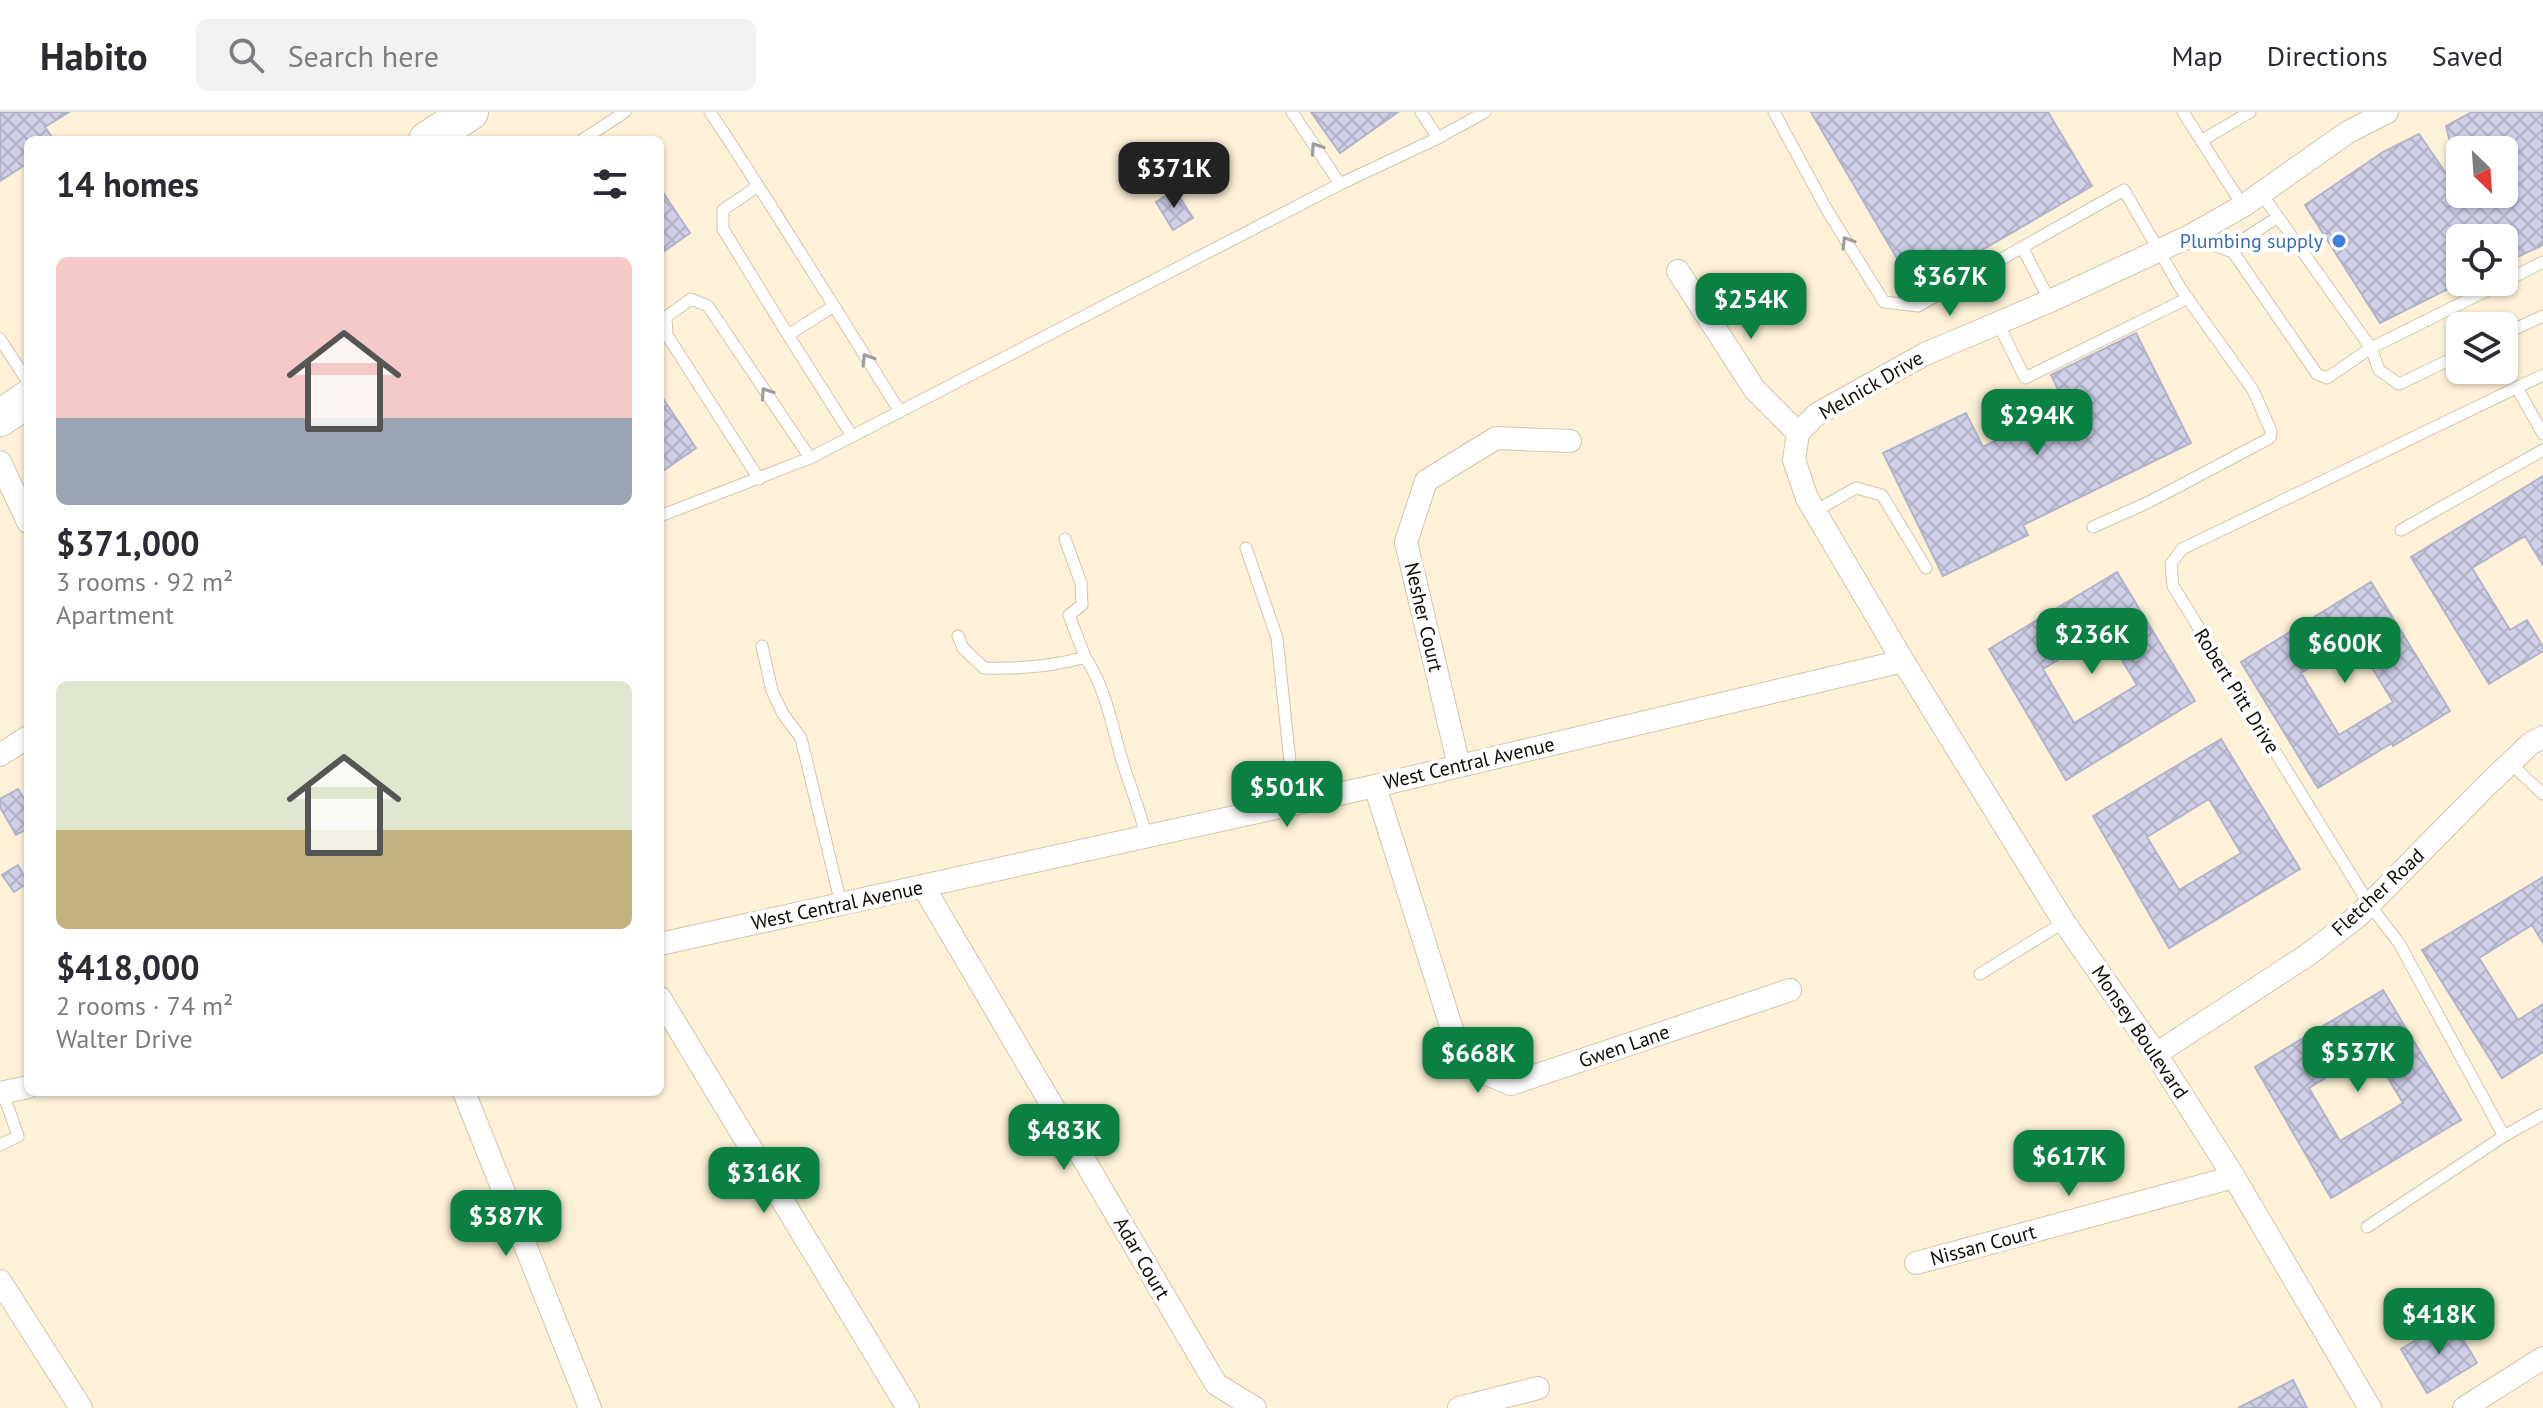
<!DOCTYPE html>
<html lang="en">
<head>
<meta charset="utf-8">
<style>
  body { margin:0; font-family:"PT Sans",sans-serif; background:#f2f2f3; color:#2b2b33; height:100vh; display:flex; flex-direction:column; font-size:30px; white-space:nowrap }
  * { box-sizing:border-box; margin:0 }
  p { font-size:26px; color:#7c7c81 }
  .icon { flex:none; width:44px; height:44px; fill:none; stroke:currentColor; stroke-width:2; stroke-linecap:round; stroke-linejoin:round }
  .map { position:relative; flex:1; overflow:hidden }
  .sheet { position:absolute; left:24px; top:24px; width:640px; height:960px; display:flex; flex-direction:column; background:#fff; border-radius:12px; box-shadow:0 2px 6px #0004 }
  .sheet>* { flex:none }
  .needle { width:52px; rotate:155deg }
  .buttons { position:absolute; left:2446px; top:24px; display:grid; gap:16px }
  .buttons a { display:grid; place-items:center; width:72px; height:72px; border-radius:12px; background:#fff; box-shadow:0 2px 6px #0004; font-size:40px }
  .price { position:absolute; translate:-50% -68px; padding:0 18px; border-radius:16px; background:#0b8043; color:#fff; font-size:26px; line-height:52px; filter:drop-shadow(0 2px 4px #0008) }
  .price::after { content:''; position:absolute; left:50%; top:48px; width:24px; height:18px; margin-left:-12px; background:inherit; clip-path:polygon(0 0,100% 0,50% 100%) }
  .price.active { background:#222; color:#fff }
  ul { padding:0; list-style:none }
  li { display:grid; align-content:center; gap:16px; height:424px; padding:0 32px }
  li span { display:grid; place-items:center; height:248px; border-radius:12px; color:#555 }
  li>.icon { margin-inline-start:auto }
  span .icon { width:144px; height:144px; fill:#fffc; stroke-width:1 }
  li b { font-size:34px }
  h2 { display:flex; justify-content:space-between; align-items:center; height:96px; padding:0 32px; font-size:34px }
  header { display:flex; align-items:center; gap:48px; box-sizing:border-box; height:112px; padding:0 40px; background:#fff; border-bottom:2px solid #e1e1e2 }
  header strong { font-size:38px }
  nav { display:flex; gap:44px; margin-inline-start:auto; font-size:28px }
  .search { width:560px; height:72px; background:#f2f2f3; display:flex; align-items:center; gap:20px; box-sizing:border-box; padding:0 28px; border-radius:12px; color:#7c7c81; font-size:30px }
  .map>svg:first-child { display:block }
  .building { fill:url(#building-cross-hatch); stroke:#b3b2cb; stroke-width:2; fill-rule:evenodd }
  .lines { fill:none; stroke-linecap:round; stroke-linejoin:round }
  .service-casing { stroke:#d1c6ae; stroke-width:13 }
  .minor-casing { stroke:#d1c6ae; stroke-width:24 }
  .primary-casing { stroke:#d1c6ae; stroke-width:38 }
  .service { stroke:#fff; stroke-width:11 }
  .minor { stroke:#fff; stroke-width:22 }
  .primary { stroke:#fff; stroke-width:36 }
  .oneway { stroke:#9f9e9b }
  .shop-dot { fill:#3f7fe0; stroke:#fff; stroke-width:3 }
  .labels { text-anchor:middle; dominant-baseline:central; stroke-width:8; stroke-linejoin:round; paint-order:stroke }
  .shop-label { font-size:20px; fill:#366cbe; stroke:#fff; text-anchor:end }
  .street-label { font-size:20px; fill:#100c05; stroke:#fff }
</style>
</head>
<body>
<header>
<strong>Habito</strong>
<div class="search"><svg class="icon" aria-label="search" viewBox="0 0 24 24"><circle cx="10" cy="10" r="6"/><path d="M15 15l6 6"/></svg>Search here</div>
<nav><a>Map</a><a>Directions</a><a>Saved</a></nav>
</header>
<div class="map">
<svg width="2543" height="1296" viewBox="0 0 2543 1296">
  <defs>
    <pattern id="building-cross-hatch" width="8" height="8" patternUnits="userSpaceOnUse" patternTransform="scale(2)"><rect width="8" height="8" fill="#d0d0e9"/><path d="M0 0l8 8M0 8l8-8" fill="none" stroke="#b2b1c6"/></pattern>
  </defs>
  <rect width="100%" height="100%" fill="#fdf1d8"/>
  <path class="building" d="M0 0H69L45 15 54 28H28V51L0 69Z
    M1311 0H1398L1340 41Z
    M1811 0H2048L2092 74 1915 177Z
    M2472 0H2543V133L2511 148 2504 133V126H2500L2497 120 2484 126H2460V171L2380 211 2305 93 2383 40 2419 22 2467 92 2464 82H2504V38H2452L2446 14Z
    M660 76 690 121 660 142Z
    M1175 78 1193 106 1173 118 1156 90Z
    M2136 221 2191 331 2023 413 2028 423 1943 464 1883 341 1966 301 1983 335 2066 294 2051 263Z
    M660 282 696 336 660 361Z
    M2543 364V453L2525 424 2472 456 2510 518 2527 508 2543 535V539L2489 572 2411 445Z
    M2117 460 2195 589 2066 668 1989 537ZM2105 520 2137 573 2074 611 2043 557Z
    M2371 470 2450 599 2393 634 2392 631 2318 676 2241 550ZM2355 528 2393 590 2339 623 2301 561Z
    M2221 627 2300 757 2169 836 2093 704ZM2209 687 2241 741 2179 778 2147 725Z
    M18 677 28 693V716L16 723 0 695V687Z
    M18 753 28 771 14 780 2 763Z
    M2543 765V831L2532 813 2479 846 2518 908 2543 892V940L2502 966 2422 838Z
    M2383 878 2461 1008 2331 1086 2255 955ZM2371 938 2403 991 2340 1029 2309 976Z
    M2451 1207 2477 1251 2427 1281 2401 1237Z
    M2293 1268 2307 1296H2238Z"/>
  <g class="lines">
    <g class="service-casing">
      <path id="service" d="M710 0C753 64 793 129 834 194L788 223 723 117V98L758 74
        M1292 0 1340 72
        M1421 0 1438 26
        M1774 0 1827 98 1884 190 1918 194 2124 78 2181 177 2253 278 2271 319 2270 326 2149 390 2093 415
        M2183 0 2243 94
        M582 28 625 0
        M2201 29 2250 0
        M2261 81 2371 236 2504 170
        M2204 116 2216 134 2233 140 2317 262 2327 266 2371 236 2379 258 2399 272 2460 243
        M2023 137 2050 189
        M2227 138 2278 105
        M2504 170 2543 150
        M834 194 900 300
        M1998 211 2025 266 2188 186
        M2504 222 2543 204
        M788 223 852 324
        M0 227 28 270
        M2543 263 2182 437 2171 452 2173 474 2369 792 2399 831 2504 1024 2543 1002
        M2517 276 2543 322
        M759 367 667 223 666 205 691 187 708 194 810 346
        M1815 399 1856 376 1882 383 1926 456
        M660 404 810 346 1340 72 1438 26 1485 0
        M2401 418 2543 338
        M1065 427 1081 471 1082 493 1069 503 1085 545
        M1246 436 1277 526 1290 650 1297 691
        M958 524 963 536 984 556C1019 557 1052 555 1085 545 1109 581 1113 624 1127 664 1134 684 1141 703 1146 724
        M762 534 772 579 783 602 801 626 841 792
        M2510 651 2543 682
        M1980 862 2064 810
        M0 1033 18 1024 3 981
        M2367 1115 2504 1024"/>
    </g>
    <g class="minor-casing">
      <path id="minor" d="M1678 159 1755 278 1798 321
        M0 350 28 410
        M0 643 28 625
        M1459 654 1406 430 1426 369 1496 326 1570 329
        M1375 674 1463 952 1511 972 1790 878
        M923 774 1216 1272 1255 1296
        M660 832 1375 674 1903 549
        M660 886 908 1296
        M2156 942 2309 842 2358 804 2484 676 2530 632 2543 625
        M464 980 590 1296
        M0 981 28 975
        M1916 1151 2234 1065
        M0 1169 81 1296
        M1459 1296 1538 1276
        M2370 1296 2234 1065 2156 942 2064 810 1903 549 1807 386 1794 348 1798 321 1817 302 1925 242 2050 189 2188 125 2243 94 2348 20 2387 0
        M2464 1296 2543 1246"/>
    </g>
    <g class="primary-casing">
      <path id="primary" d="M427 28 470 0
        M0 306 28 287"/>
    </g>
    <use href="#service" class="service"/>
    <use href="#minor" class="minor"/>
    <use href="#primary" class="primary"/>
  </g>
  <defs><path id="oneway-chevron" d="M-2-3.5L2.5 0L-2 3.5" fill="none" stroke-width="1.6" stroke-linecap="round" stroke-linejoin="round" transform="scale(2)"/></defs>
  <g class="oneway">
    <use href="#oneway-chevron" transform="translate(1316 36) rotate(-124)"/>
    <use href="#oneway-chevron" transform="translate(1847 130) rotate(-122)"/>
    <use href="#oneway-chevron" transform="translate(867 247) rotate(-122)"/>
    <use href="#oneway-chevron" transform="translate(766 281) rotate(-124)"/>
  </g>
  <circle class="shop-dot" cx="2339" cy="129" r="8"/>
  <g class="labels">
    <g class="shop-label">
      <text x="2323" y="129">Plumbing supply</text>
    </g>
    <g class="street-label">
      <text transform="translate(1871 273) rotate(-30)">Melnick Drive</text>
      <text transform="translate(1424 505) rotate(77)">Nesher Court</text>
      <text transform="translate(2237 579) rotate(58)">Robert Pitt Drive</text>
      <text transform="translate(1469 651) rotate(-13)">West Central Avenue</text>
      <text transform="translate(2378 780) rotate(-43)">Fletcher Road</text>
      <text transform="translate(837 793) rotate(-12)">West Central Avenue</text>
      <text transform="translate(2140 920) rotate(56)">Monsey Boulevard</text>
      <text transform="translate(1624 934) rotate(-19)">Gwen Lane</text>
      <text transform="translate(1983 1133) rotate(-15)">Nissan Court</text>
      <text transform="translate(1142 1146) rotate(60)">Adar Court</text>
    </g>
  </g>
</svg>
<div class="buttons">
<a><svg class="needle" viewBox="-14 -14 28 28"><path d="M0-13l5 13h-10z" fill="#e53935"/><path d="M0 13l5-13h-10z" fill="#7c7c81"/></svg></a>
<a><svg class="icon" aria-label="locate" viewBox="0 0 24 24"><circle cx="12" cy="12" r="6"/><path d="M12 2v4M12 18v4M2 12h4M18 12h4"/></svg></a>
<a><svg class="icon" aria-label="layers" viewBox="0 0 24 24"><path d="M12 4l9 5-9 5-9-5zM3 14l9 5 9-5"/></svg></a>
</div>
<b class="price active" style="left:1174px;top:98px">$371K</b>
<b class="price" style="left:1950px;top:206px">$367K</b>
<b class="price" style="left:1751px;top:229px">$254K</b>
<b class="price" style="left:2037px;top:345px">$294K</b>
<b class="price" style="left:2092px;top:564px">$236K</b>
<b class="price" style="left:2345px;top:573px">$600K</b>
<b class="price" style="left:1287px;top:717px">$501K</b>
<b class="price" style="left:2358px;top:982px">$537K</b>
<b class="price" style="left:1478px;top:983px">$668K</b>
<b class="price" style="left:1064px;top:1060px">$483K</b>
<b class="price" style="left:2069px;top:1086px">$617K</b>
<b class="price" style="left:764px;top:1103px">$316K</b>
<b class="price" style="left:506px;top:1146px">$387K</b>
<b class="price" style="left:2439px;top:1244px">$418K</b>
<section class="sheet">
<h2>14 homes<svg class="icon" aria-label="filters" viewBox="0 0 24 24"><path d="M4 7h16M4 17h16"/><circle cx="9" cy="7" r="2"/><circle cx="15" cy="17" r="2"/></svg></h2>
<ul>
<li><span style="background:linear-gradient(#f6c9c9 65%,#9aa5b1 0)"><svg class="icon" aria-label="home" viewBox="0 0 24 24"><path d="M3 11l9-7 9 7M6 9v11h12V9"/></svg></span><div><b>$371,000</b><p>3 rooms · 92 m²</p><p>Apartment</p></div></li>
<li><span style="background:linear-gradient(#dfe7d0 60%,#c2b280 0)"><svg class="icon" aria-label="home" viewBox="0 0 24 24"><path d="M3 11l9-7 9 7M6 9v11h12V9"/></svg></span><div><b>$418,000</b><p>2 rooms · 74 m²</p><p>Walter Drive</p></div></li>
</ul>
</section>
</div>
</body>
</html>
